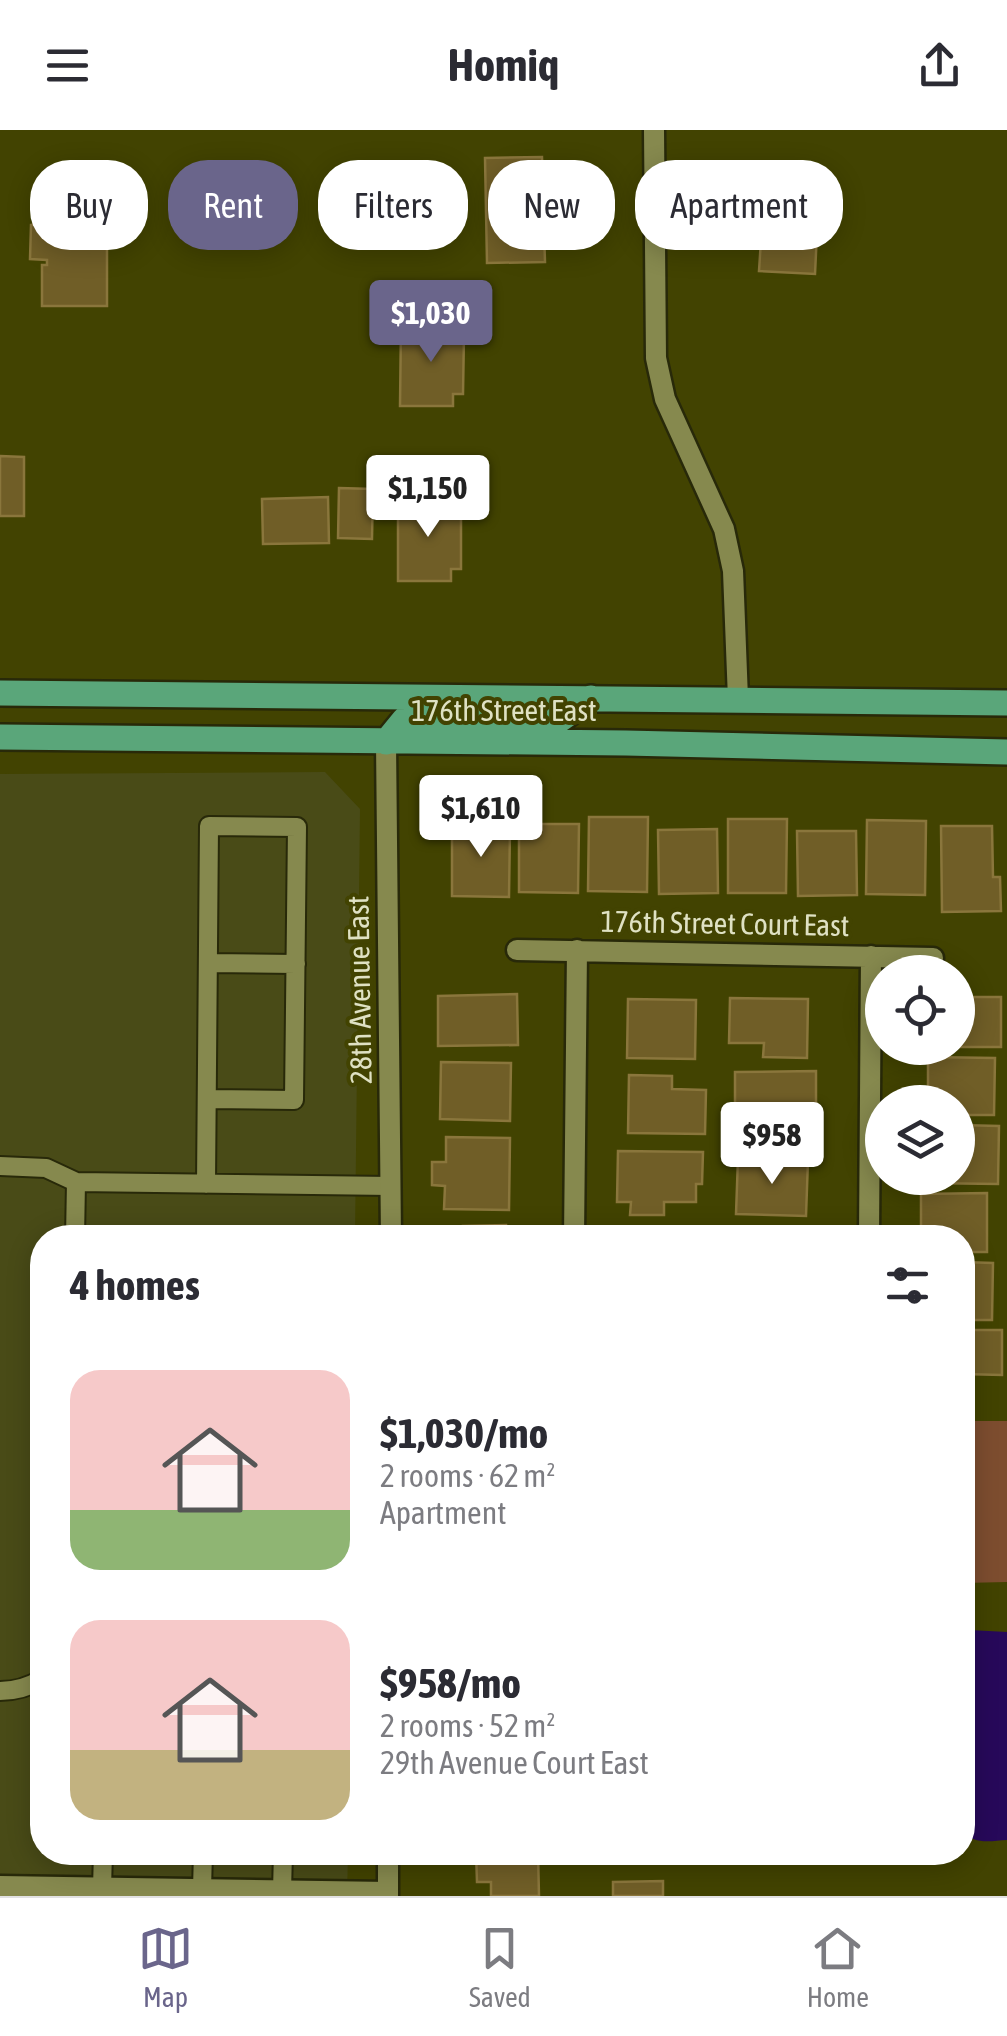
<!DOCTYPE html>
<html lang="en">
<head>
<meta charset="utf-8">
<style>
  body { margin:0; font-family:"Asap Condensed",sans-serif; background:#f2f2f3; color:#2b2b33; height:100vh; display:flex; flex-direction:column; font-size:38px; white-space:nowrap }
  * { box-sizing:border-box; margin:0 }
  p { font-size:32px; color:#7c7c81 }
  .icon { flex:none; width:55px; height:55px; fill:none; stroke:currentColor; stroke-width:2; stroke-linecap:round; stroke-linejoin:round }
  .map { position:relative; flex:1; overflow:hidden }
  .panel { position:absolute; left:30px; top:1095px; width:945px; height:640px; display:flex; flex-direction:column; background:#fff; border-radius:40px; box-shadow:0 5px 25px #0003 }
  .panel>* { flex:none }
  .banner { position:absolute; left:30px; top:30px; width:948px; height:90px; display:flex; gap:20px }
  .controls { position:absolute; left:865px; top:825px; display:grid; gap:20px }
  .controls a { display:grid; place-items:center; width:110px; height:110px; border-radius:50%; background:#fff; box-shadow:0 5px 25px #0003; font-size:50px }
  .price { position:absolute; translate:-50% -85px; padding:0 22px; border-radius:10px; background:#fff; color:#222; font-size:32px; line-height:65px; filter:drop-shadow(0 2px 5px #0008) }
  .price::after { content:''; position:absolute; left:50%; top:60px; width:30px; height:22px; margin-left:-15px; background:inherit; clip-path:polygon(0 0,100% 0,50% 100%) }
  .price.current { background:#6a658b; color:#fff }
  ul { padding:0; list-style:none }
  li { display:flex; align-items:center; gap:30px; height:250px; padding:0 40px }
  li span { display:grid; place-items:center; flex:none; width:280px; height:200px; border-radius:30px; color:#555 }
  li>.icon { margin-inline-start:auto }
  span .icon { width:120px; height:120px; fill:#fffc; stroke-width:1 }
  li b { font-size:42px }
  h2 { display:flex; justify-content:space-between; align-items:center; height:120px; padding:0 40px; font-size:42px }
  .pill { padding:0 35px; border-radius:40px; background:#fff; box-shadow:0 5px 25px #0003; font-size:35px; line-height:90px }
  .pill.current { background:#6a658b; color:#fff }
  header { display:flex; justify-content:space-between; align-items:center; height:130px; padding:0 40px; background:#fff; font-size:45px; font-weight:700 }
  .tabs { display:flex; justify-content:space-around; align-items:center; height:140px; border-top:2px solid #e1e1e2; background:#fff; font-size:28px; color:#7c7c81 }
  .tabs a { display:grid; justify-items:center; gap:5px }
  .tabs .current { color:#6a658b }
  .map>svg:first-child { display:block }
  .built { fill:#494b17 }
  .green { fill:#7d4d2f }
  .water { fill:#27095a }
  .building { fill:#705e27; stroke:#8a763c; stroke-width:2.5 }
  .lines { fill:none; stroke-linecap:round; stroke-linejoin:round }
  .lane-casing { stroke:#282909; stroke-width:22 }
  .street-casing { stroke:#282909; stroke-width:25 }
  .primary-casing { stroke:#282909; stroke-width:30 }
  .lane { stroke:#86894e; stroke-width:18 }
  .street { stroke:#86894e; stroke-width:20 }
  .primary { stroke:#5aa67a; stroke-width:25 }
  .labels { text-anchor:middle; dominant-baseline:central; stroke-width:8; stroke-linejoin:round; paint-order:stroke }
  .street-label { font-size:30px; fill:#dfe1c3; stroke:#424301 }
</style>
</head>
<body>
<header><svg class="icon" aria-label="menu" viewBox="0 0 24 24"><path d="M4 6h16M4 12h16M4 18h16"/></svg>Homiq<svg class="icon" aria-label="share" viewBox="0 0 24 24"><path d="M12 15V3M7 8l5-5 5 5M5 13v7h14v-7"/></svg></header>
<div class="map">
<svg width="1007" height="1766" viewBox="0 0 1007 1766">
  <rect width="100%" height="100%" fill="#424301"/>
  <path class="built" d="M325 642 360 679 355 1107 42 1108V1722L348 1723 347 1766H0V644Z"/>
  <path class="green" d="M962 1291H1007V1452L963 1453Z"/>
  <path class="water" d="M969 1500 1007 1502V1710C991 1711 973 1715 963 1701L965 1507Z"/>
  <path class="building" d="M542 27 543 55H546L547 101H544L545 132 487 133 485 28Z
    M764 36 820 39 815 144 759 141 761 110H756L758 68H763Z
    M34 76H107V176H42V135H47V130L30 129 31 95H33Z
    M401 194 455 195V204H464L463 264H453V276H400Z
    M0 326 24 327V386H0Z
    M339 358 373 359 372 409 338 408Z
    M328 367 329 413 263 414 262 369Z
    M398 369 452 370V379H461V439H451V451H398Z
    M473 687H495V698L510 699 509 767 452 766V698H473Z
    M589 687H648L647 762 588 761Z
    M728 689H787L786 763H728Z
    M867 690 926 691 925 765 866 764Z
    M541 694H579L578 763 519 762V698H541Z
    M941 696H992L993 747H1000L1001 781 942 782Z
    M717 699 718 763 659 764 658 700Z
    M797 701H856L857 765 798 766Z
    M517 864 518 915 438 916V866Z
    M958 867H1001V917H958Z
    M730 868 808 869 807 928 763 927 764 913H729Z
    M628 869 696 870 695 929 627 928Z
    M928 927 995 928 994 985H958V972H928Z
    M441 932 511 933 510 991 440 989Z
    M816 941V991H803V1003L771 1004V991L735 992V942Z
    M629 945 672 946V959L706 960 705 1004 628 1003Z
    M958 995 999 996 998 1054 924 1053V1048H958Z
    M446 1007 510 1008 509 1080 444 1079 445 1056 432 1055V1032H446Z
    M618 1021 703 1022 702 1054H696V1072H664V1085H630L631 1072H617Z
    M738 1028 808 1030 806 1086 736 1084Z
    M987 1063V1122H962V1108H921V1064Z
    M506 1095V1108H464L463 1096Z
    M617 1102H683V1108H617Z
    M962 1132 993 1133 992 1190H962Z
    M962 1200H1002V1245L962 1244Z
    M476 1722H538L539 1766H491V1752H477Z
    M663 1751V1766H613V1752Z"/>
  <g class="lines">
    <g class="lane-casing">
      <path id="lane" d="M208 833 296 834
        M0 1036 46 1038 76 1052 391 1056
        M206 1054 209 696 297 697 294 970 207 969
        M75 1108 76 1052
        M0 1561C16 1561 29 1557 42 1549
        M102 1758 103 1722
        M202 1759 203 1722
        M282 1761 283 1722"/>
    </g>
    <g class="street-casing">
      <path id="street" d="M654 0 656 228 665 269 724 399 733 441 738 569
        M386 612 391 1108
        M517 820 933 828
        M574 1108 577 820
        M869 1108 871 826
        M0 1756 388 1762
        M388 1766V1722"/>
    </g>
    <g class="primary-casing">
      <path id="primary" d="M0 563 1007 573
        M0 607 626 613 1007 622
        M386 612 404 590 558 591 591 568"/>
    </g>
    <use href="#lane" class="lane"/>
    <use href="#street" class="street"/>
    <use href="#primary" class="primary"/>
  </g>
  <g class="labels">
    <g class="street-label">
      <text x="504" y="580">176th Street East</text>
      <text transform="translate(725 793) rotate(1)">176th Street Court East</text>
      <text transform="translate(359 860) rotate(-91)">28th Avenue East</text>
    </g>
  </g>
</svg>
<div class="controls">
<a><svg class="icon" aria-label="locate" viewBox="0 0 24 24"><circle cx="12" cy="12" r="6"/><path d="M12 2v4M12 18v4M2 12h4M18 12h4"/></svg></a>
<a><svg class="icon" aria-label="layers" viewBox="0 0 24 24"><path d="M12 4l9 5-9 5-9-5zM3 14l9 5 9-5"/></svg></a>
</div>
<b class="price current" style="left:431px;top:235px">$1,030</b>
<b class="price" style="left:428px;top:410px">$1,150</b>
<b class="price" style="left:481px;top:730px">$1,610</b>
<b class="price" style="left:772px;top:1057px">$958</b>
<div class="banner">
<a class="pill">Buy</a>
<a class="pill current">Rent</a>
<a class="pill">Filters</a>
<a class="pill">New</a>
<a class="pill">Apartment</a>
</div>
<section class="panel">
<h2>4 homes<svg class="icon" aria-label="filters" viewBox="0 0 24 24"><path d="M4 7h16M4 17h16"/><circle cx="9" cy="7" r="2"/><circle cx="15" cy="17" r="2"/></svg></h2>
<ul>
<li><span style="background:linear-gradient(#f6c9c9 70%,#8fb573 0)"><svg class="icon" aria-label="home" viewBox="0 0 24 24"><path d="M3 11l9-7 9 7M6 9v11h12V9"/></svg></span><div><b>$1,030/mo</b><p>2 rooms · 62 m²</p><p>Apartment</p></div></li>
<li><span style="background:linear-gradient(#f6c9c9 65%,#c2b280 0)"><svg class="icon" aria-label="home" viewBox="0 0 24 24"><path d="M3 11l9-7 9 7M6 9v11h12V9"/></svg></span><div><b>$958/mo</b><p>2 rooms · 52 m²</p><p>29th Avenue Court East</p></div></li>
</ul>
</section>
</div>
<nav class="tabs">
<a class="current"><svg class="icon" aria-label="map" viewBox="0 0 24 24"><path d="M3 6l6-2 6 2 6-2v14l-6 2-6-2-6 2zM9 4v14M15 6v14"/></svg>Map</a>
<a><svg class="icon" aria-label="saved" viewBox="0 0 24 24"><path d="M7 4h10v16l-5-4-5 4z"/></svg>Saved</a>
<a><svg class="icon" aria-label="home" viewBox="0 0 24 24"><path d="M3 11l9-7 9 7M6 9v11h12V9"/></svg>Home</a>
</nav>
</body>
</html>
